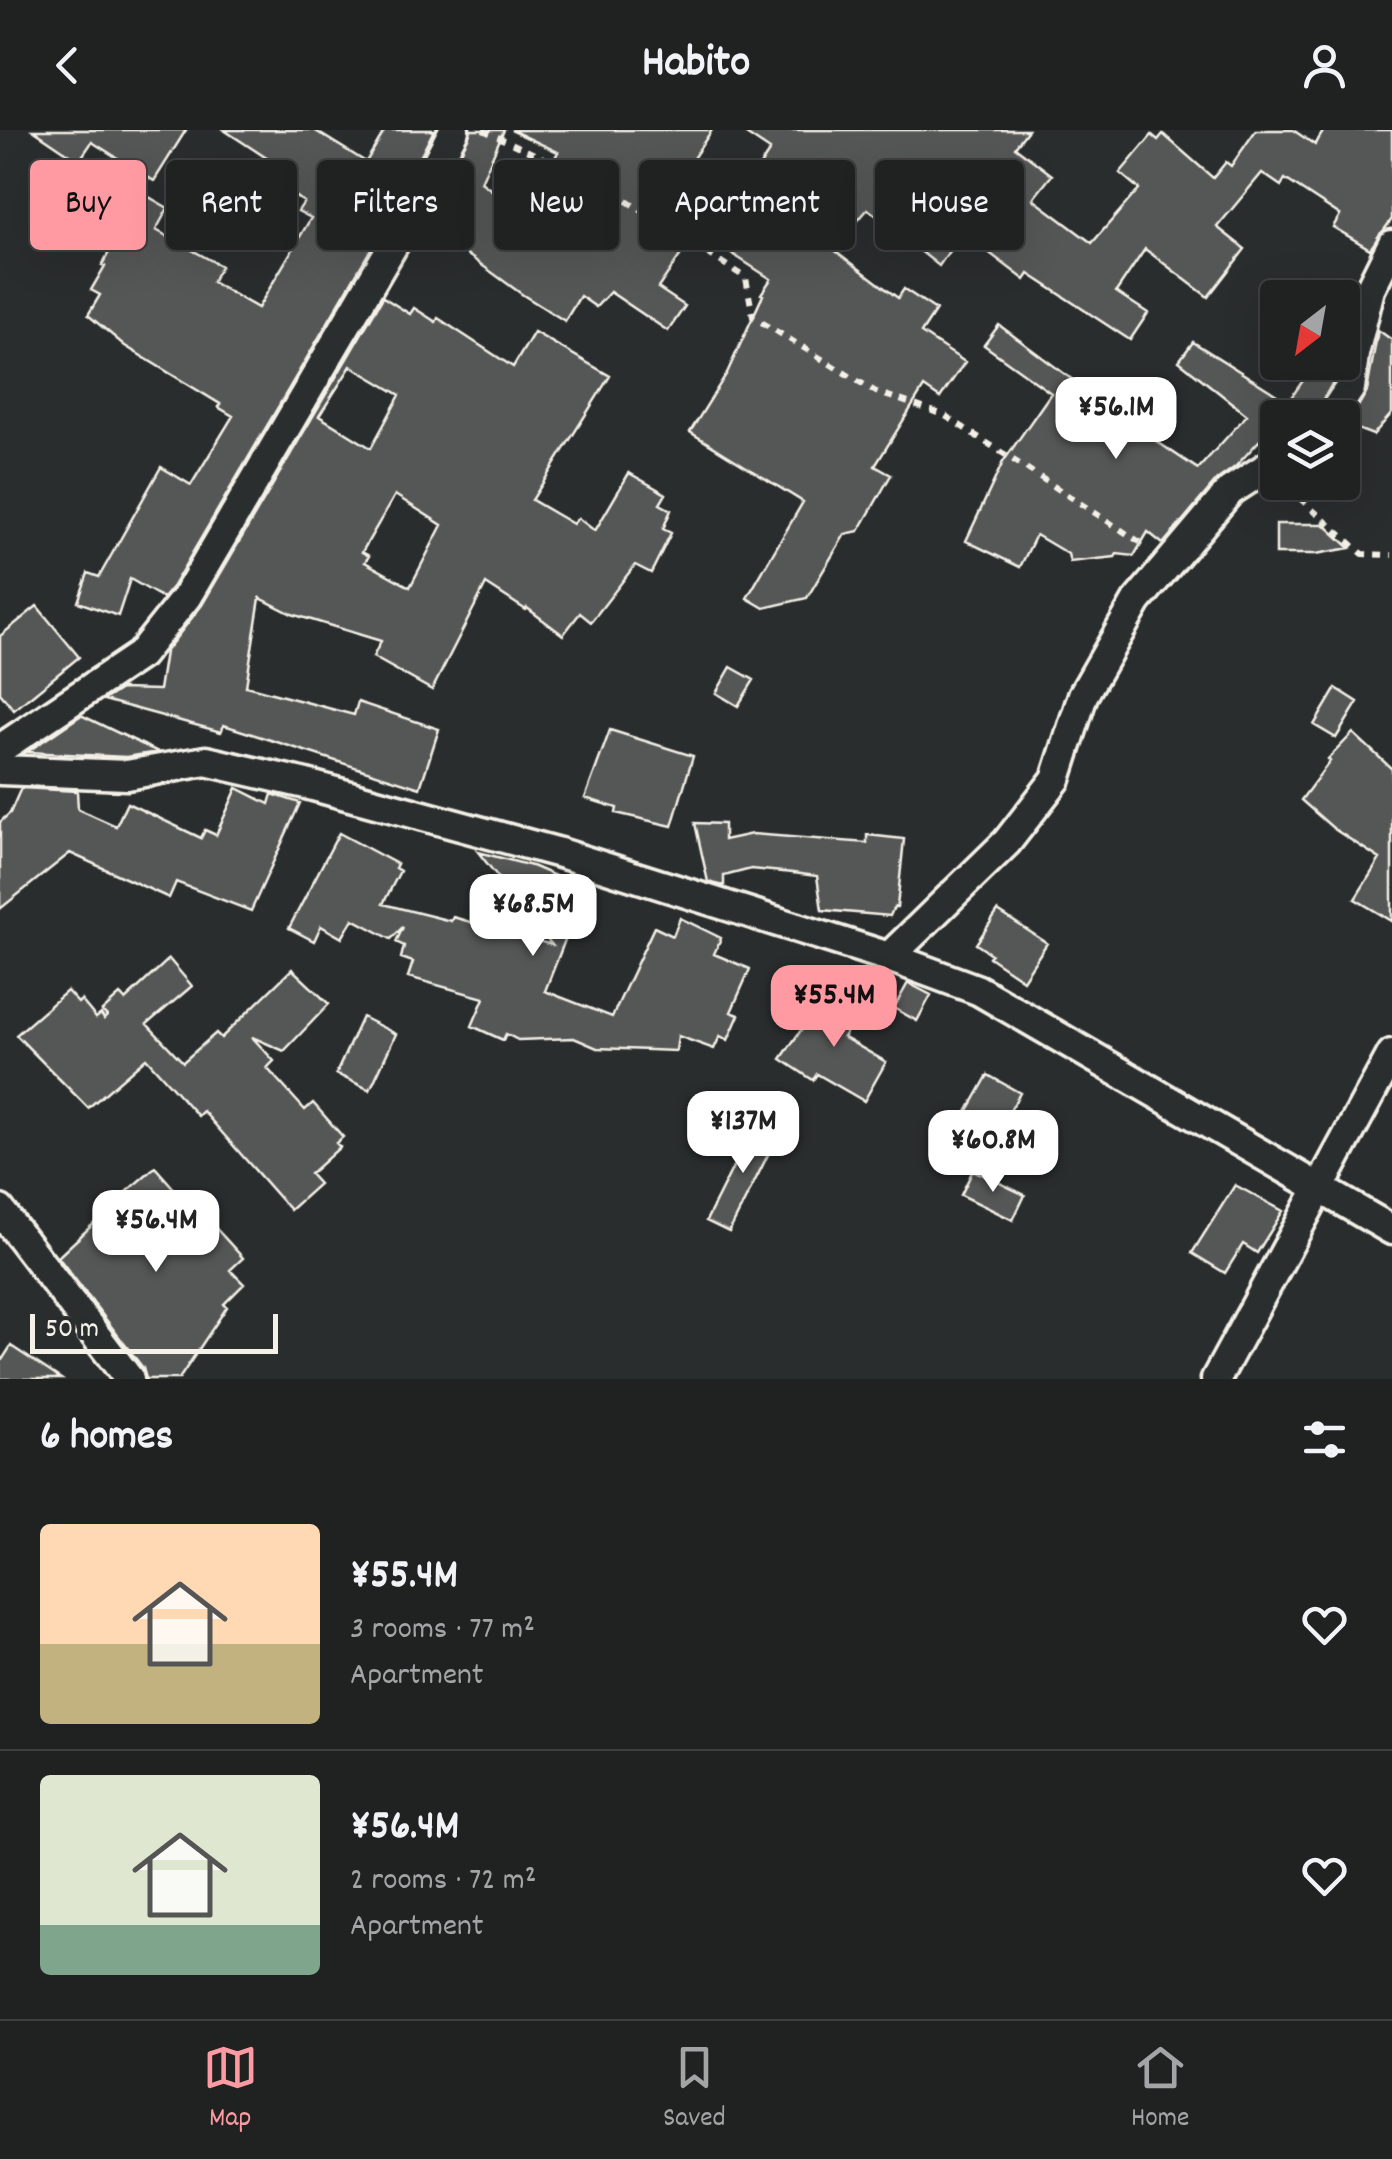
<!DOCTYPE html>
<html lang="en">
<head>
<meta charset="utf-8">
<style>
  body { margin:0; font-family:Dekko,sans-serif; background:#282a2a; color:#f1f3f6; height:100vh; display:flex; flex-direction:column; font-size:38px; white-space:nowrap }
  * { box-sizing:border-box; margin:0 }
  p { font-size:32px; color:#a2a4a5 }
  .icon { flex:none; width:55px; height:55px; fill:none; stroke:currentColor; stroke-width:2; stroke-linecap:round; stroke-linejoin:round }
  .map { position:relative; height:1249px; overflow:hidden }
  .details { display:flex; flex-direction:column; background:#202222; flex:1 }
  .details>* { flex:none }
  .guide { position:absolute; left:30px; top:30px; width:1332px; height:90px; display:flex; gap:20px }
  .needle { width:65px; rotate:211deg }
  .controls { position:absolute; left:1260px; top:150px; display:grid; gap:20px }
  .controls a { display:grid; place-items:center; width:100px; height:100px; border-radius:10px; background:#202222; box-shadow:0 10px 40px #0002,0 0 0 2px #3d3f40; font-size:50px }
  .scale { position:absolute; left:30px; bottom:25px; width:248px; box-sizing:border-box; padding-left:10px; border:5px solid #f4f1e8; border-top:0; font-size:28px; line-height:35px; white-space:nowrap; color:#f4f1e8; -webkit-text-stroke:8px #2a2d2e; paint-order:stroke }
  .price { position:absolute; translate:-50% -85px; padding:0 22px; border-radius:20px; background:#fff; color:#222; font-size:32px; line-height:65px; filter:drop-shadow(0 2px 5px #0008) }
  .price::after { content:''; position:absolute; left:50%; top:60px; width:30px; height:22px; margin-left:-15px; background:inherit; clip-path:polygon(0 0,100% 0,50% 100%) }
  .price.active { background:#ff9aa2; color:#111 }
  ul { padding:0; list-style:none }
  li { display:flex; align-items:center; gap:30px; height:250px; padding:0 40px }
  li+li { border-top:2px solid #3d3f40 }
  li span { display:grid; place-items:center; flex:none; width:280px; height:200px; border-radius:10px; color:#555 }
  li>.icon { margin-inline-start:auto }
  span .icon { width:120px; height:120px; fill:#fffc; stroke-width:1 }
  li b { font-size:42px }
  h2 { display:flex; justify-content:space-between; align-items:center; height:120px; padding:0 40px; font-size:42px }
  .tag { padding:0 35px; border-radius:10px; background:#202222; box-shadow:0 10px 40px #0002,0 0 0 2px #3d3f40; font-size:35px; line-height:90px }
  .tag.active { background:#ff9aa2; color:#111 }
  header { display:flex; justify-content:space-between; align-items:center; height:130px; padding:0 40px; background:#202222; font-size:45px; font-weight:700 }
  .tabs { display:flex; justify-content:space-around; align-items:center; height:140px; border-top:2px solid #3d3f40; background:#202222; font-size:28px; color:#a2a4a5 }
  .tabs a { display:grid; justify-items:center; gap:5px }
  .tabs .active { color:#ff9aa2 }
  .map>svg:first-child { display:block }
  .building { fill:#555756; stroke:#f4f1e8; stroke-width:2.5; fill-rule:evenodd }
  .lines { fill:none; stroke-linecap:round; stroke-linejoin:round }
  .street-casing { stroke:#f4f1e8; stroke-width:35 }
  .path { stroke:#f4f1e8; stroke-width:6; stroke-dasharray:8 8; stroke-linecap:butt }
  .street { stroke:#2a2d2e; stroke-width:28 }
</style>
</head>
<body>
<header><svg class="icon" aria-label="back" viewBox="0 0 24 24"><path d="M15 5l-7 7 7 7"/></svg>Habito<svg class="icon" aria-label="person" viewBox="0 0 24 24"><circle cx="12" cy="8" r="4"/><path d="M4 21q1-7 8-7t8 7"/></svg></header>
<div class="map">
<svg width="1392" height="1249" viewBox="0 0 1392 1249">
  <rect width="100%" height="100%" fill="#2a2d2e"/>
  <filter id="ink" filterUnits="userSpaceOnUse"><feTurbulence type="fractalNoise" baseFrequency=".01" numOctaves="2"/><feDisplacementMap in="SourceGraphic" scale="20" xChannelSelector="R" yChannelSelector="G"/><feConvolveMatrix kernelMatrix="1 2 1 2 8 2 1 2 1" color-interpolation-filters="sRGB"/></filter>
  <g filter="url(#ink)">
    <path class="building" d="M33 0H186L154 51 92 12 79 31Z
      M224 0H314L366 32 385 0H434L388 90 173 456 163 468 130 449 118 486 78 472 88 443 99 447 161 337 191 355 233 286 218 277 220 274 125 216 88 185 100 165 91 160 105 136 102 135 142 63 168 78 156 100 221 136 212 152 258 178 311 88 298 81 304 72 259 45 268 29Z
      M471 0H504L481 52 519 81 527 68 532 71 558 22 511 0H712L690 33 693 35 690 41 737 71 770 20 740 0H1028L1015 17 1052 45 1033 69 1092 113 1139 59 1120 43 1152 5 1158 10 1163 4 1213 48 1226 32 1231 36 1256 0H1293L1315 15 1324 0H1392V89L1370 119 1333 97 1340 85 1285 49 1281 56 1262 43 1217 97 1245 119 1208 167 1145 119 1116 162 1148 183 1130 210 1029 144 1025 150 962 102 939 136 868 79 833 119 898 168 904 159 936 180 921 203 965 232 940 268 924 257 875 336 891 345 859 401 845 404 807 468 764 478 747 468 803 372 690 302 727 243 763 165 761 164 771 149 697 101 658 158 685 176 668 201 610 162 596 177 580 166 565 191 523 165 425 94Z
      M383 167 410 184 414 178 436 192 438 188 513 237 534 202 610 246 532 370 573 394 578 388 595 401 629 343 666 364 660 374 671 380 663 399 671 403 651 443 635 435 591 492 580 483 563 505 527 478 526 480 486 454 432 560 373 527 381 511 292 484 260 468 246 556 354 585 358 572 439 599 420 658 224 595 221 602 104 570 121 559 159 560 165 522 202 475ZM351 236 400 265 371 318 319 286ZM395 365 442 395 410 457 365 432 369 426 362 422Z
      M999 195 1085 259 1081 265 1127 297 1129 293 1198 339 1247 285 1179 231 1193 212 1288 272 1316 232H1335L1333 252 1313 288H1278V313L1267 317 1259 311 1235 337 1217 350 1163 414 1148 402 1134 426 1117 424 1115 427 1070 432 1068 424 1036 405 1020 437 966 411 1003 332 1051 263 984 215Z
      M1378 200 1392 210V283L1373 305 1347 295 1367 261Z
      M1276 394H1324L1350 418 1316 424H1276Z
      M37 476 79 527 14 580 0 563V506Z
      M731 537 754 550 738 576 716 563Z
      M1336 558 1358 572 1336 608 1314 595Z
      M80 586H83L158 622 126 627 27 622Z
      M610 600 693 626 672 696 616 683 617 678 585 668Z
      M1353 603 1392 639V791L1355 769 1380 729 1334 699 1301 670 1330 631 1328 629Z
      M21 658 77 661 78 679 116 696 127 673 201 708 205 700 216 705 237 658 269 674 272 664 300 673 251 781 176 752 169 768 70 723 0 779V692L10 683Z
      M695 693 724 694V710L752 704 867 713V705L904 709 897 777H894L890 786 822 780 817 746 793 743 751 739 724 746V756L708 752Z
      M339 703 397 734 395 738 400 741 383 774 451 791 453 787 552 815 478 722 532 736 585 759 545 861 612 887 654 797 673 806 680 788 721 808 714 824 750 839 731 882 739 885 728 910 720 906 714 919 678 906 676 921 597 918 574 908 518 910 506 904 503 910 472 896 484 868 408 847 413 832 401 828 404 816 396 812 403 797 391 809 353 789 342 808 321 796 314 811 289 798Z
      M998 781 1047 813 1023 850 989 827 991 824 976 814Z
      M169 829 192 856 147 894 183 932 216 903 221 908 292 839 329 874 284 921 252 907 274 931 267 938 305 980 313 973 343 1007 336 1013 340 1017 310 1044 319 1054 290 1080 203 981 198 986 146 928 88 978 16 905 67 861 78 873 81 870 96 888 101 884 104 889 107 886 102 881 120 865 125 870Z
      M908 853 931 865 917 891 894 878Z
      M828 861 860 883 843 907 886 932 864 971 817 944 813 950 781 929Z
      M362 887 396 904 370 960 336 944Z
      M988 945 1020 963 994 1009 962 991Z
      M757 989 780 1001 729 1102 706 1091Z
      M155 1037 206 1095 210 1092 243 1128 230 1140 244 1154 224 1174 227 1177 179 1249H146L143 1238 58 1127 100 1088 98 1086Z
      M973 1040 1025 1065 1013 1090 961 1065Z
      M1235 1055 1283 1081 1257 1123 1243 1114 1225 1143 1192 1123Z
      M11 1216 61 1249H0V1233Z"/>
    <g class="lines">
      <g class="street-casing">
        <path id="street" d="M1330 288 1350 258 1354 224 1370 159 1392 115
          M0 619 140 525 187 466 403 98 454 0
          M0 640 127 645 206 631 306 654 560 723 889 827 978 860 1392 1100
          M889 827 1007 712 1056 649 1083 565 1137 471 1230 361 1278 330
          M0 1080 129 1249
          M1216 1249 1392 924"/>
      </g>
      <path class="path" d="M483 0 605 57 746 148 753 187 876 262 944 285 1146 416
        M1288 358 1363 424 1392 425"/>
      <use href="#street" class="street"/>
    </g>
  </g>
</svg>
<div class="controls">
<a><svg class="needle" viewBox="-14 -14 28 28"><path d="M0-13l5 13h-10z" fill="#e53935"/><path d="M0 13l5-13h-10z" fill="#a2a4a5"/></svg></a>
<a><svg class="icon" aria-label="layers" viewBox="0 0 24 24"><path d="M12 4l9 5-9 5-9-5zM3 14l9 5 9-5"/></svg></a>
</div>
<div class="scale">50 m</div>
<b class="price" style="left:1116px;top:332px">¥56.1M</b>
<b class="price" style="left:533px;top:829px">¥68.5M</b>
<b class="price active" style="left:834px;top:920px">¥55.4M</b>
<b class="price" style="left:743px;top:1046px">¥137M</b>
<b class="price" style="left:993px;top:1065px">¥60.8M</b>
<b class="price" style="left:156px;top:1145px">¥56.4M</b>
<div class="guide">
<a class="tag active">Buy</a>
<a class="tag">Rent</a>
<a class="tag">Filters</a>
<a class="tag">New</a>
<a class="tag">Apartment</a>
<a class="tag">House</a>
</div>
</div>
<section class="details">
<h2>6 homes<svg class="icon" aria-label="filters" viewBox="0 0 24 24"><path d="M4 7h16M4 17h16"/><circle cx="9" cy="7" r="2"/><circle cx="15" cy="17" r="2"/></svg></h2>
<ul>
<li><span style="background:linear-gradient(#ffd9b3 60%,#c2b280 0)"><svg class="icon" aria-label="home" viewBox="0 0 24 24"><path d="M3 11l9-7 9 7M6 9v11h12V9"/></svg></span><div><b>¥55.4M</b><p>3 rooms · 77 m²</p><p>Apartment</p></div><svg class="icon" aria-label="heart" viewBox="0 0 24 24"><path d="M12 20l-8-8c-3-5 5-10 8-4 3-6 11-1 8 4z"/></svg></li>
<li><span style="background:linear-gradient(#dfe7d0 75%,#7fa58c 0)"><svg class="icon" aria-label="home" viewBox="0 0 24 24"><path d="M3 11l9-7 9 7M6 9v11h12V9"/></svg></span><div><b>¥56.4M</b><p>2 rooms · 72 m²</p><p>Apartment</p></div><svg class="icon" aria-label="heart" viewBox="0 0 24 24"><path d="M12 20l-8-8c-3-5 5-10 8-4 3-6 11-1 8 4z"/></svg></li>
</ul>
</section>
<nav class="tabs">
<a class="active"><svg class="icon" aria-label="map" viewBox="0 0 24 24"><path d="M3 6l6-2 6 2 6-2v14l-6 2-6-2-6 2zM9 4v14M15 6v14"/></svg>Map</a>
<a><svg class="icon" aria-label="saved" viewBox="0 0 24 24"><path d="M7 4h10v16l-5-4-5 4z"/></svg>Saved</a>
<a><svg class="icon" aria-label="home" viewBox="0 0 24 24"><path d="M3 11l9-7 9 7M6 9v11h12V9"/></svg>Home</a>
</nav>
</body>
</html>
